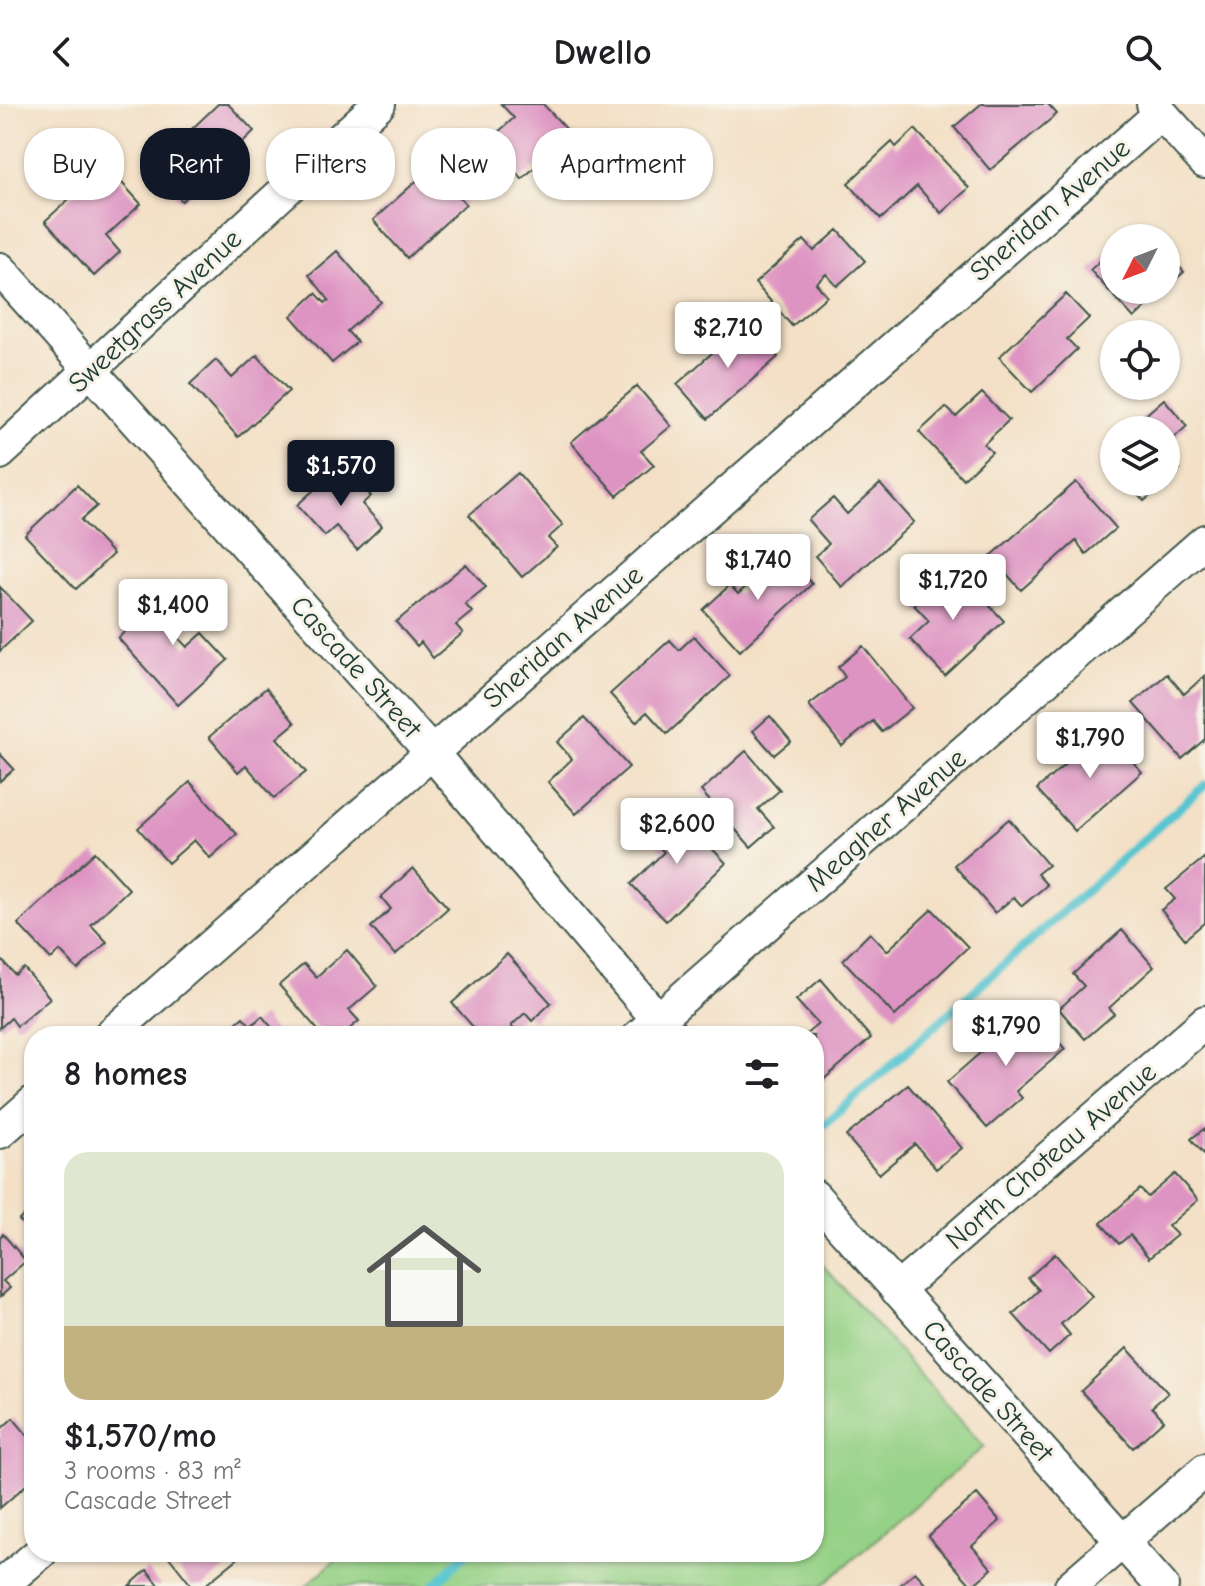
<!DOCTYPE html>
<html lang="en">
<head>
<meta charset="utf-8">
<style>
  body { margin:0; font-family:"Comic Neue",sans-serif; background:#f2f2f2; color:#202124; height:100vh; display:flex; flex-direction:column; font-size:30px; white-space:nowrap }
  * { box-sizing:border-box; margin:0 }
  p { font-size:26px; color:#757577 }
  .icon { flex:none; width:44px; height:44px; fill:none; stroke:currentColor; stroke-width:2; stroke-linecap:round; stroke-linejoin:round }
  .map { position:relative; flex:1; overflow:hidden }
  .details { position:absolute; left:24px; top:922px; width:800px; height:536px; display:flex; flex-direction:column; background:#fff; border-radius:32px; box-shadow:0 2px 6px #0004 }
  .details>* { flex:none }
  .top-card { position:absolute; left:24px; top:24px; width:800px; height:72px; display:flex; gap:16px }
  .needle { width:52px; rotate:228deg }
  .controls { position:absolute; left:1100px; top:120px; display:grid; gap:16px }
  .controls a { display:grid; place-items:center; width:80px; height:80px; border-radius:50%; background:#fff; box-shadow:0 2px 6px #0004; font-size:40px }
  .price { position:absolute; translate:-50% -68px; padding:0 18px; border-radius:8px; background:#fff; color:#222; font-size:26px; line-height:52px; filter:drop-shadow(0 2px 4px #0008) }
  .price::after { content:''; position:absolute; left:50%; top:48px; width:24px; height:18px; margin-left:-12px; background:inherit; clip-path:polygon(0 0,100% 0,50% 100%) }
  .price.active { background:#111827; color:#fff }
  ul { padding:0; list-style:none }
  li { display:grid; align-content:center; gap:16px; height:424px; padding:0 40px }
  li+li { border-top:2px solid #e0e0e0 }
  li span { display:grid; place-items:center; height:248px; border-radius:24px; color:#555 }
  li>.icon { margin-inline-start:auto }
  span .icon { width:144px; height:144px; fill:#fffc; stroke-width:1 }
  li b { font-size:34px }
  h2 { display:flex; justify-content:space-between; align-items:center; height:96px; padding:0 40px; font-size:34px }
  .pill { padding:0 28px; border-radius:32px; background:#fff; box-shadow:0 2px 6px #0004; font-size:28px; line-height:72px }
  .pill.active { background:#111827; color:#fff }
  header { display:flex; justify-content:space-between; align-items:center; height:104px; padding:0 40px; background:#fff; font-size:36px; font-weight:800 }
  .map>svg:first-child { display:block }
  .green { fill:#95d186; stroke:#5a875d; stroke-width:2 }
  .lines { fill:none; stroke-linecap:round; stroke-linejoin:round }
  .stream { stroke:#58c5d0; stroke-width:9 }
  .building { fill:#de94c3 }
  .minor-casing { stroke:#3f554a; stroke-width:36 }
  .minor { stroke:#fff; stroke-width:32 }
  .labels { text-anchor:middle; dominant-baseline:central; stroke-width:6; stroke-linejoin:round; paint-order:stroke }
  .street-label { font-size:28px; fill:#1f3d34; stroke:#f7f3e8 }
</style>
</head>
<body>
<header><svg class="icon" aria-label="back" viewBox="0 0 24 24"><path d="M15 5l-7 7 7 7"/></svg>Dwello<svg class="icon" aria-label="search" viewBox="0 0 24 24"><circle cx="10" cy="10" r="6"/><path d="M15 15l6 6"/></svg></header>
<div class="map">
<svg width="1205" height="1482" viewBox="0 0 1205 1482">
  <rect width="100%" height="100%" fill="#f7f3e8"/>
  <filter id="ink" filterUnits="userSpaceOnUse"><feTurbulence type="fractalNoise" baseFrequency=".0125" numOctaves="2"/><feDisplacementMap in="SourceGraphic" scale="16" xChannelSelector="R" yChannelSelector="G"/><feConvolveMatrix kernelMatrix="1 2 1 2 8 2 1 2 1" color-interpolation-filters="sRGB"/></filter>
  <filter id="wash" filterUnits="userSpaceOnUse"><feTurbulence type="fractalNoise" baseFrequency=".006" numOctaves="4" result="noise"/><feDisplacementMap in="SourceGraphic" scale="32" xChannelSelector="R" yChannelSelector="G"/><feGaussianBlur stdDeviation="1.8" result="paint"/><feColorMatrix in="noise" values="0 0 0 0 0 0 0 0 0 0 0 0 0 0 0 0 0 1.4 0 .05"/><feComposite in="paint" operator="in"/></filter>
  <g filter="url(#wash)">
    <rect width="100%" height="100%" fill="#f3e0c6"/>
    <path class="green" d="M814 1151 984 1343 822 1482H306L344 1448H814Z"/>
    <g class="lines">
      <path class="stream" d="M825 1020 1205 681
        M433 1482 468 1448"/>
    </g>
    <g id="blocks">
      <path class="building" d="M218 0H228L254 27 182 97 151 64Z
        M501 0H543L571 30 522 75 488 37 514 14Z
        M981 0H1048L1057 10 990 66 954 23Z
        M915 25 969 84 941 109 917 82 881 115 848 79 892 38 896 43Z
        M106 61 141 100 106 132 120 148 94 172 45 117Z
        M432 63 466 100 407 154 373 116Z
        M838 126 865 157 837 182 826 170 816 179 827 192 792 222 755 179 804 136 814 147Z
        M1114 144V186H1164L1134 214 1090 166Z
        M337 147 381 198 347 227 357 238 332 259 291 212 316 189 325 199 329 196 309 171Z
        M1166 148 1184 168 1166 184Z
        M1066 190 1089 214 1067 235 1077 245 1032 288 999 253Z
        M747 218 778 253 708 315 677 280Z
        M257 251 289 287 238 333 190 280 216 256 232 274Z
        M637 282 671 322 641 347 654 361 617 392 571 338Z
        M982 289 1009 316 984 340 992 348 963 375 919 328 946 303 956 313Z
        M1164 295 1187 322 1166 341V326H1128Z
        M1166 349 1180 365 1166 378Z
        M342 361 371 392 362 400 382 422 357 446 336 422 325 432 297 401Z
        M518 369 563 421 548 434 557 443 522 473 469 411Z
        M1076 378 1116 424 1086 450 1076 437 1021 486 991 452Z
        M1127 378H1166L1144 397Z
        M880 380 914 418 842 483 815 452 829 440 808 416 833 394 847 410Z
        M77 381 97 402 81 416 113 450 76 485 25 431Z
        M783 449 812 480 740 547 703 506 730 481 738 490Z
        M466 460 486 483 465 500 472 508 456 521 463 529 433 554 421 538 417 542 396 518Z
        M954 464 1004 517 945 572 910 535 929 517 914 501Z
        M176 481 201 509 176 531 187 543 203 529 228 556 178 601 118 534Z
        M0 483 32 517 0 547Z
        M694 532 730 572 667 630 647 608 636 618 610 590 670 536 679 546Z
        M863 542 912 604 882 628 873 617 842 642 809 601 845 573 838 563Z
        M1167 570 1184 590 1205 572V635L1182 655 1133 599Z
        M266 584 295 619 277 634 306 668 274 694 246 661 238 668 209 633Z
        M770 612 791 637 774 651 753 627Z
        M584 614 629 663 576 710 548 678 572 655 557 638Z
        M1104 626 1142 668 1075 727 1037 685Z
        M746 647 780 686 758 705 774 723 751 743 701 687Z
        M0 650 14 665 0 677Z
        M190 678 237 730 210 754 194 736 168 759 138 724Z
        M673 704 726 759 666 817 631 780 664 748 647 730Z
        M1009 715 1048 761 1037 770 1047 781 1022 802 1014 793 995 809 954 761Z
        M95 748 129 785 91 821 107 838 78 866 60 847 51 855 18 820Z
        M1205 753V818L1185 835 1161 806 1175 795 1166 785Z
        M413 764 448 804 395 851 371 823 391 805 381 793Z
        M932 805 968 843 895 912 843 856 870 829 887 847Z
        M1122 826 1154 863 1109 904 1114 910 1085 935 1059 905 1084 882 1073 870Z
        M347 846 377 882 349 906 359 917 341 932H323L279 881 304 860 316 873Z
        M507 850 551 899 532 917 525 909 511 922 520 932H481L452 899Z
        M0 854 15 871 24 864 50 894 17 922 11 914 0 924Z
        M821 875 871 934 822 977 814 967V932H804L818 920 796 896Z
        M1030 905 1065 945 1016 987 1022 994 987 1024 947 978Z
        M262 912 279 932H221L243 913 251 922Z
        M908 981 962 1044 936 1065 915 1040 879 1070 846 1032Z
        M1205 1024V1051L1191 1035Z
        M1175 1070 1198 1096 1168 1122 1177 1131 1149 1154 1130 1131 1119 1140 1101 1119 1140 1085 1148 1093Z
        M34 1102V1133L19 1116Z
        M3 1130 26 1157 3 1177 10 1184 0 1193V1133Z
        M1055 1150 1092 1192 1061 1220 1070 1231 1049 1250 1013 1210 1039 1186 1028 1174Z
        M1127 1244 1168 1289 1152 1303 1164 1316 1133 1344 1081 1287Z
        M13 1314 34 1339V1374L0 1404V1326Z
        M977 1390 1000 1417 972 1442 992 1465 972 1482 928 1432Z
        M165 1448H240L242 1451 204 1482H192Z
        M147 1466 160 1482H129Z
        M915 1468 928 1482H899Z"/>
    </g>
  </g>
  <g filter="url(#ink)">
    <use href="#blocks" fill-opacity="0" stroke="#3f554a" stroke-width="2"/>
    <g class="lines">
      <g class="minor-casing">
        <path id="minor" d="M1153 0 1205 58
          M0 165 431 648 672 932
          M0 349 379 0
          M109 932 1161 9
          M639 932 1205 437
          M0 1028 34 998
          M814 1092 1162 1482
          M897 1186 1205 918
          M1 1482 41 1448
          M1071 1482 1205 1366"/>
      </g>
      <use href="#minor" class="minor"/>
    </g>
  </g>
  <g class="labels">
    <g class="street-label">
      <text transform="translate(1050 106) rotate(-41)">Sheridan Avenue</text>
      <text transform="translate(155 207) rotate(-43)">Sweetgrass Avenue</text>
      <text transform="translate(563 533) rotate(-41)">Sheridan Avenue</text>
      <text transform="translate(356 563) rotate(48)">Cascade Street</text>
      <text transform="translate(886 716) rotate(-41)">Meagher Avenue</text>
      <text transform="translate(1051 1052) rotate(-41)">North Choteau Avenue</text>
      <text transform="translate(988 1287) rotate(48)">Cascade Street</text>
    </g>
  </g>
</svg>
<div class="controls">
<a><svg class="needle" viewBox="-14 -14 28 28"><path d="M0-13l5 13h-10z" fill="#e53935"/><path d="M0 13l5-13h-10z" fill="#757577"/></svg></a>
<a><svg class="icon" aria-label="locate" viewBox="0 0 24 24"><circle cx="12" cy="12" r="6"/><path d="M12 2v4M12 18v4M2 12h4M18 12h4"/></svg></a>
<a><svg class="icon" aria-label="layers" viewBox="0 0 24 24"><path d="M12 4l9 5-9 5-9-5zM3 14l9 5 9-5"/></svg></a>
</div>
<b class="price" style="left:728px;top:266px">$2,710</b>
<b class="price active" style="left:341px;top:404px">$1,570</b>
<b class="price" style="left:758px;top:498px">$1,740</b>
<b class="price" style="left:953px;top:518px">$1,720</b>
<b class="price" style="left:173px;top:543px">$1,400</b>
<b class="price" style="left:1090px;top:676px">$1,790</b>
<b class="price" style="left:677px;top:762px">$2,600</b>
<b class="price" style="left:1006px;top:964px">$1,790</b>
<div class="top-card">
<a class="pill">Buy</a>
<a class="pill active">Rent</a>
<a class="pill">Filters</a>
<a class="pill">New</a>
<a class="pill">Apartment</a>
</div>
<section class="details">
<h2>8 homes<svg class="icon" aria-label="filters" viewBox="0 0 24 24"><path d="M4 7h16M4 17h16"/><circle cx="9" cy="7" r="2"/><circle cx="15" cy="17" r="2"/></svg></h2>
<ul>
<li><span style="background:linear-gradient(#dfe7d0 70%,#c2b280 0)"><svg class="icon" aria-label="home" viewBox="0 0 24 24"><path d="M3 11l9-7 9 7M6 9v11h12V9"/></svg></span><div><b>$1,570/mo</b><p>3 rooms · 83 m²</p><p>Cascade Street</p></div></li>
</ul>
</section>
</div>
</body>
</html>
